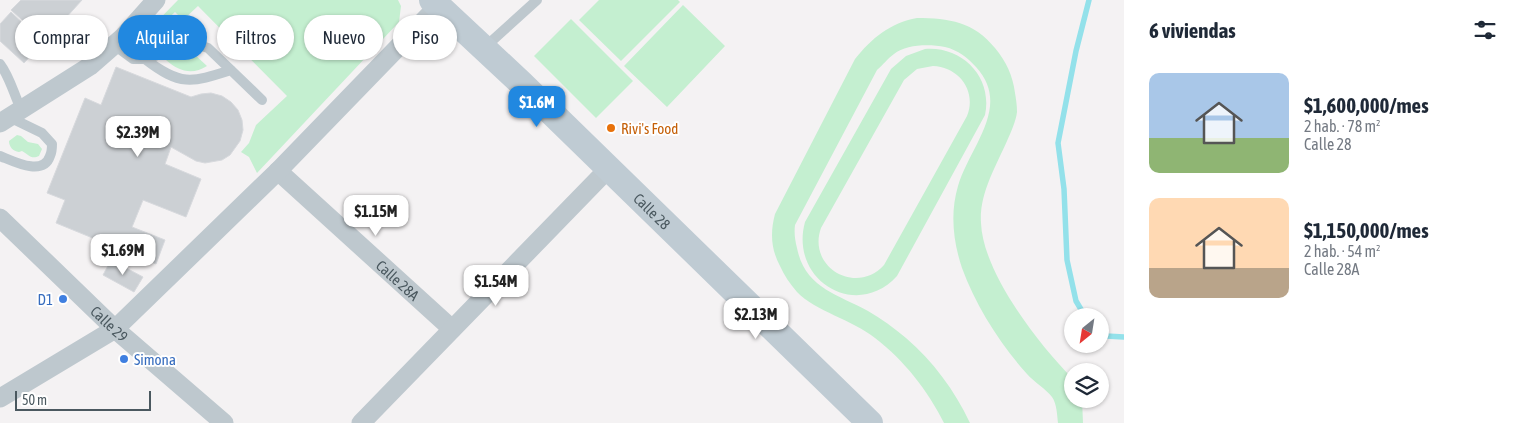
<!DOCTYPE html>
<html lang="es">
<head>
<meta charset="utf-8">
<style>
  body { margin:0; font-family:"Asap Condensed",sans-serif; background:#f6f6f7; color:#1f2937; height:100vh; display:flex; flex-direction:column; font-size:19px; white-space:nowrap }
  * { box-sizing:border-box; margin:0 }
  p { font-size:16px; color:#747a83 }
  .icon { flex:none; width:28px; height:28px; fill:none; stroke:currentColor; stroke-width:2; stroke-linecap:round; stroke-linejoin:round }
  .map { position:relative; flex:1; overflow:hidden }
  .details { display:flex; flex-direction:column; background:#fff; width:400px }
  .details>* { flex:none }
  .top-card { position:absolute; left:15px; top:15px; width:475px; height:45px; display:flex; gap:10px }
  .needle { width:32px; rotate:210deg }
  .fabs { position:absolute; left:1064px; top:308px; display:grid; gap:10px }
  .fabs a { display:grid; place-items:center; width:45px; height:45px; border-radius:50%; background:#fff; box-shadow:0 1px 4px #0004; font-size:25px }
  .scale { position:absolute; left:15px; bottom:12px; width:136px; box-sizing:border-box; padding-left:5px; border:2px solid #4a585f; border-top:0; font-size:14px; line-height:18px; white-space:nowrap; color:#4a585f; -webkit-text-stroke:4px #fff; paint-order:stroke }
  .price { position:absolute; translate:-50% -42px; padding:0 11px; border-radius:10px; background:#fff; color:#222; font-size:16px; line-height:32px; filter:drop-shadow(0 1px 2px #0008) }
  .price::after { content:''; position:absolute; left:50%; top:30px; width:15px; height:11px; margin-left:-8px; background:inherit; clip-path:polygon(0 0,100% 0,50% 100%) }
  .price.selected { background:#2188e0; color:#fff }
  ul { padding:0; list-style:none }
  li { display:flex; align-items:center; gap:15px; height:125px; padding:0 25px }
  li span { display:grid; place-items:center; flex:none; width:140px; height:100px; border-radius:10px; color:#555 }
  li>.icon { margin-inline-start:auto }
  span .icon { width:60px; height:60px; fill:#fffc; stroke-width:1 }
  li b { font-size:21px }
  h2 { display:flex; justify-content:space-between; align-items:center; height:60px; padding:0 25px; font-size:21px }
  .tag { padding:0 18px; border-radius:22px; background:#fff; box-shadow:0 1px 4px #0004; font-size:18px; line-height:45px }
  .tag.selected { background:#2188e0; color:#fff }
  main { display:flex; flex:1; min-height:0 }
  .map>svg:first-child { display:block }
  .grass { fill:#c4efd0; fill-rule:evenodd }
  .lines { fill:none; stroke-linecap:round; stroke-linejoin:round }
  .stream { stroke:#93e1ea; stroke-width:5.5 }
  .building { fill:#ccd0d4; stroke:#d7d9dd }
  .service { stroke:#bec8ce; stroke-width:10 }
  .minor { stroke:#bec8ce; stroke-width:19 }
  .secondary { stroke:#bfcbd3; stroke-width:26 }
  .food-dot { fill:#e8710a; stroke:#fff; stroke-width:2 }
  .shop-dot { fill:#3f7fe0; stroke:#fff; stroke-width:2 }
  .labels { text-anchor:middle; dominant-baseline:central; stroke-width:4; stroke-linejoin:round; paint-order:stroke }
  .food-label { font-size:15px; fill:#c56008; stroke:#fff; text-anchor:start }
  .street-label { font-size:15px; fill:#4a585f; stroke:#fff }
  .shop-label { font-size:15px; fill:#366cbe; stroke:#fff; text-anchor:end }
</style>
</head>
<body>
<main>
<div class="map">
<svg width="1124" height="423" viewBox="0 0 1124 423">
  <rect width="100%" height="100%" fill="#f4f2f3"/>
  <path class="grass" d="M178 0H398L401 6 399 22 257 173 249 157 241 152 249 143 256 125 287 96 198 6 183 20 175 12 139 46 136 43Z
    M599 0H678L680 2 621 61 579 20Z
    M683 5 725 46 667 107 624 66Z
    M917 18C949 18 974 22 995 48 1006 61 1013 76 1015 93 1016 99 1017 105 1017 112 1016 121 1011 132 1007 141 996 166 979 194 981 223 983 273 1038 343 1072 378V399H1082L1083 423H1058C1057 415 1057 404 1052 397 1046 389 1034 382 1027 374 1000 344 976 306 962 268 953 241 950 213 958 186 970 146 1012 106 976 67 968 58 958 50 945 47 930 44 906 44 894 54 888 58 883 65 877 70L795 225C794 233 795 240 797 248 805 288 837 294 868 311 882 319 894 328 906 338 933 361 955 391 970 423H944C928 391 904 360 875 338 853 320 815 311 797 292 790 284 784 275 780 266 771 249 770 233 775 214L855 59C872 38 890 23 917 18Z
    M571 19 633 81 596 118 534 56Z
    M925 49C963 46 993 78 985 115L897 276C856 321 789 280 805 222L891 69 906 56ZM933 66C959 67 977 91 967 116L884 265C856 296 807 267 821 228L904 80 917 69Z
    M182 53H193L207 66C193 75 179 72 166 60L173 56Z
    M17 135 21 136 28 142 38 144 42 149 39 156C31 160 28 154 22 151L19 152C13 151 9 147 9 141Z"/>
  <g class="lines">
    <path class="stream" d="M1085 316 1076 301 1067 260 1064 189 1058 143 1076 51 1089 0
      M1100 332 1106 336 1124 337"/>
  </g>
  <path class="building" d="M21 0H82L45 41 11 10Z
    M11 12 43 42 24 63 0 41V24Z
    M116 67 191 97 201 94 211 93 222 96 231 102 238 110 242 120 243 130 240 141 230 155 222 160 205 163 196 161 171 147 165 164 201 179 186 217 143 200 132 227 165 240 156 264 56 223 65 200 47 193 85 98 101 105Z
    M111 260 143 277 134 292 103 275Z"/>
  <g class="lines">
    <path class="service" d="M114 45 133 59H145L155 56 170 46 186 41 208 48 262 100
      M484 48 537 0
      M145 59C180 86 191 83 231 70
      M0 64C10 77 14 95 21 109
      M0 156C13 161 43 177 50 156 52 152 52 148 52 144L42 133 9 117"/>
    <g class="minor">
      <path d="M0 123 90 66 122 38 156 0"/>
      <path id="s1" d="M278 171 452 329"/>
      <path id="s2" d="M0 218 115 329 224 423"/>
      <path d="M0 398 115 329 278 171 438 6"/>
      <path d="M361 423 608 169"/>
    </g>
    <path class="secondary" id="s3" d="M432 0 521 83 870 423"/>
  </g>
  <circle class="food-dot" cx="611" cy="128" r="5"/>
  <g class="shop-dot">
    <circle cx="63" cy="299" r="5"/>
    <circle cx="124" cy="359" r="5"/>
  </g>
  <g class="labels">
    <g class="food-label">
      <text x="621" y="128">Rivi's Food</text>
    </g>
    <g class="street-label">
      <text stroke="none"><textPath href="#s3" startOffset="305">Calle 28</textPath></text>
      <text stroke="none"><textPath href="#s1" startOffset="162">Calle 28A</textPath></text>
      <text stroke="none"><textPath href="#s2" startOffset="152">Calle 29</textPath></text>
    </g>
    <g class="shop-label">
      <text x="53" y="299">D1</text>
      <text x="134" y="359" text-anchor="start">Simona</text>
    </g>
  </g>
</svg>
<div class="fabs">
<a><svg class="needle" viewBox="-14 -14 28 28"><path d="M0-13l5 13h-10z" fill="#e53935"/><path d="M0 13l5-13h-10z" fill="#747a83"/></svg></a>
<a><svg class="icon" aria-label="layers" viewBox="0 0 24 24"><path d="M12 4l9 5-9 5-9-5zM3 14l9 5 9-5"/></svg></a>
</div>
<div class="scale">50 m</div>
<b class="price selected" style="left:537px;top:128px">$1.6M</b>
<b class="price" style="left:138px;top:158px">$2.39M</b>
<b class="price" style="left:376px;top:237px">$1.15M</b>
<b class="price" style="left:123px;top:276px">$1.69M</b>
<b class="price" style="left:496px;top:307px">$1.54M</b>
<b class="price" style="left:756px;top:340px">$2.13M</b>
<div class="top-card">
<a class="tag">Comprar</a>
<a class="tag selected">Alquilar</a>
<a class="tag">Filtros</a>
<a class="tag">Nuevo</a>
<a class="tag">Piso</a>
</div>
</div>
<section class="details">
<h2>6 viviendas<svg class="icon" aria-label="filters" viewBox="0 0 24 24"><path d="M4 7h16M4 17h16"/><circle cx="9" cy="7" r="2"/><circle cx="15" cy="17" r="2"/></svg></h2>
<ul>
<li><span style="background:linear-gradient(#a9c7e8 65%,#8fb573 0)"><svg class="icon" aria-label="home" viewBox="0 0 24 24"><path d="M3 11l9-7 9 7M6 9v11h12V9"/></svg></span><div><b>$1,600,000/mes</b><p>2 hab. · 78 m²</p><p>Calle 28</p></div></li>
<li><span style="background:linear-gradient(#ffd9b3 70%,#b9a48a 0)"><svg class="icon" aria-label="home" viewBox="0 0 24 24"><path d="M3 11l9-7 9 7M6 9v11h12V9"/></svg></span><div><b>$1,150,000/mes</b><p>2 hab. · 54 m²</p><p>Calle 28A</p></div></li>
</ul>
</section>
</main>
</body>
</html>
